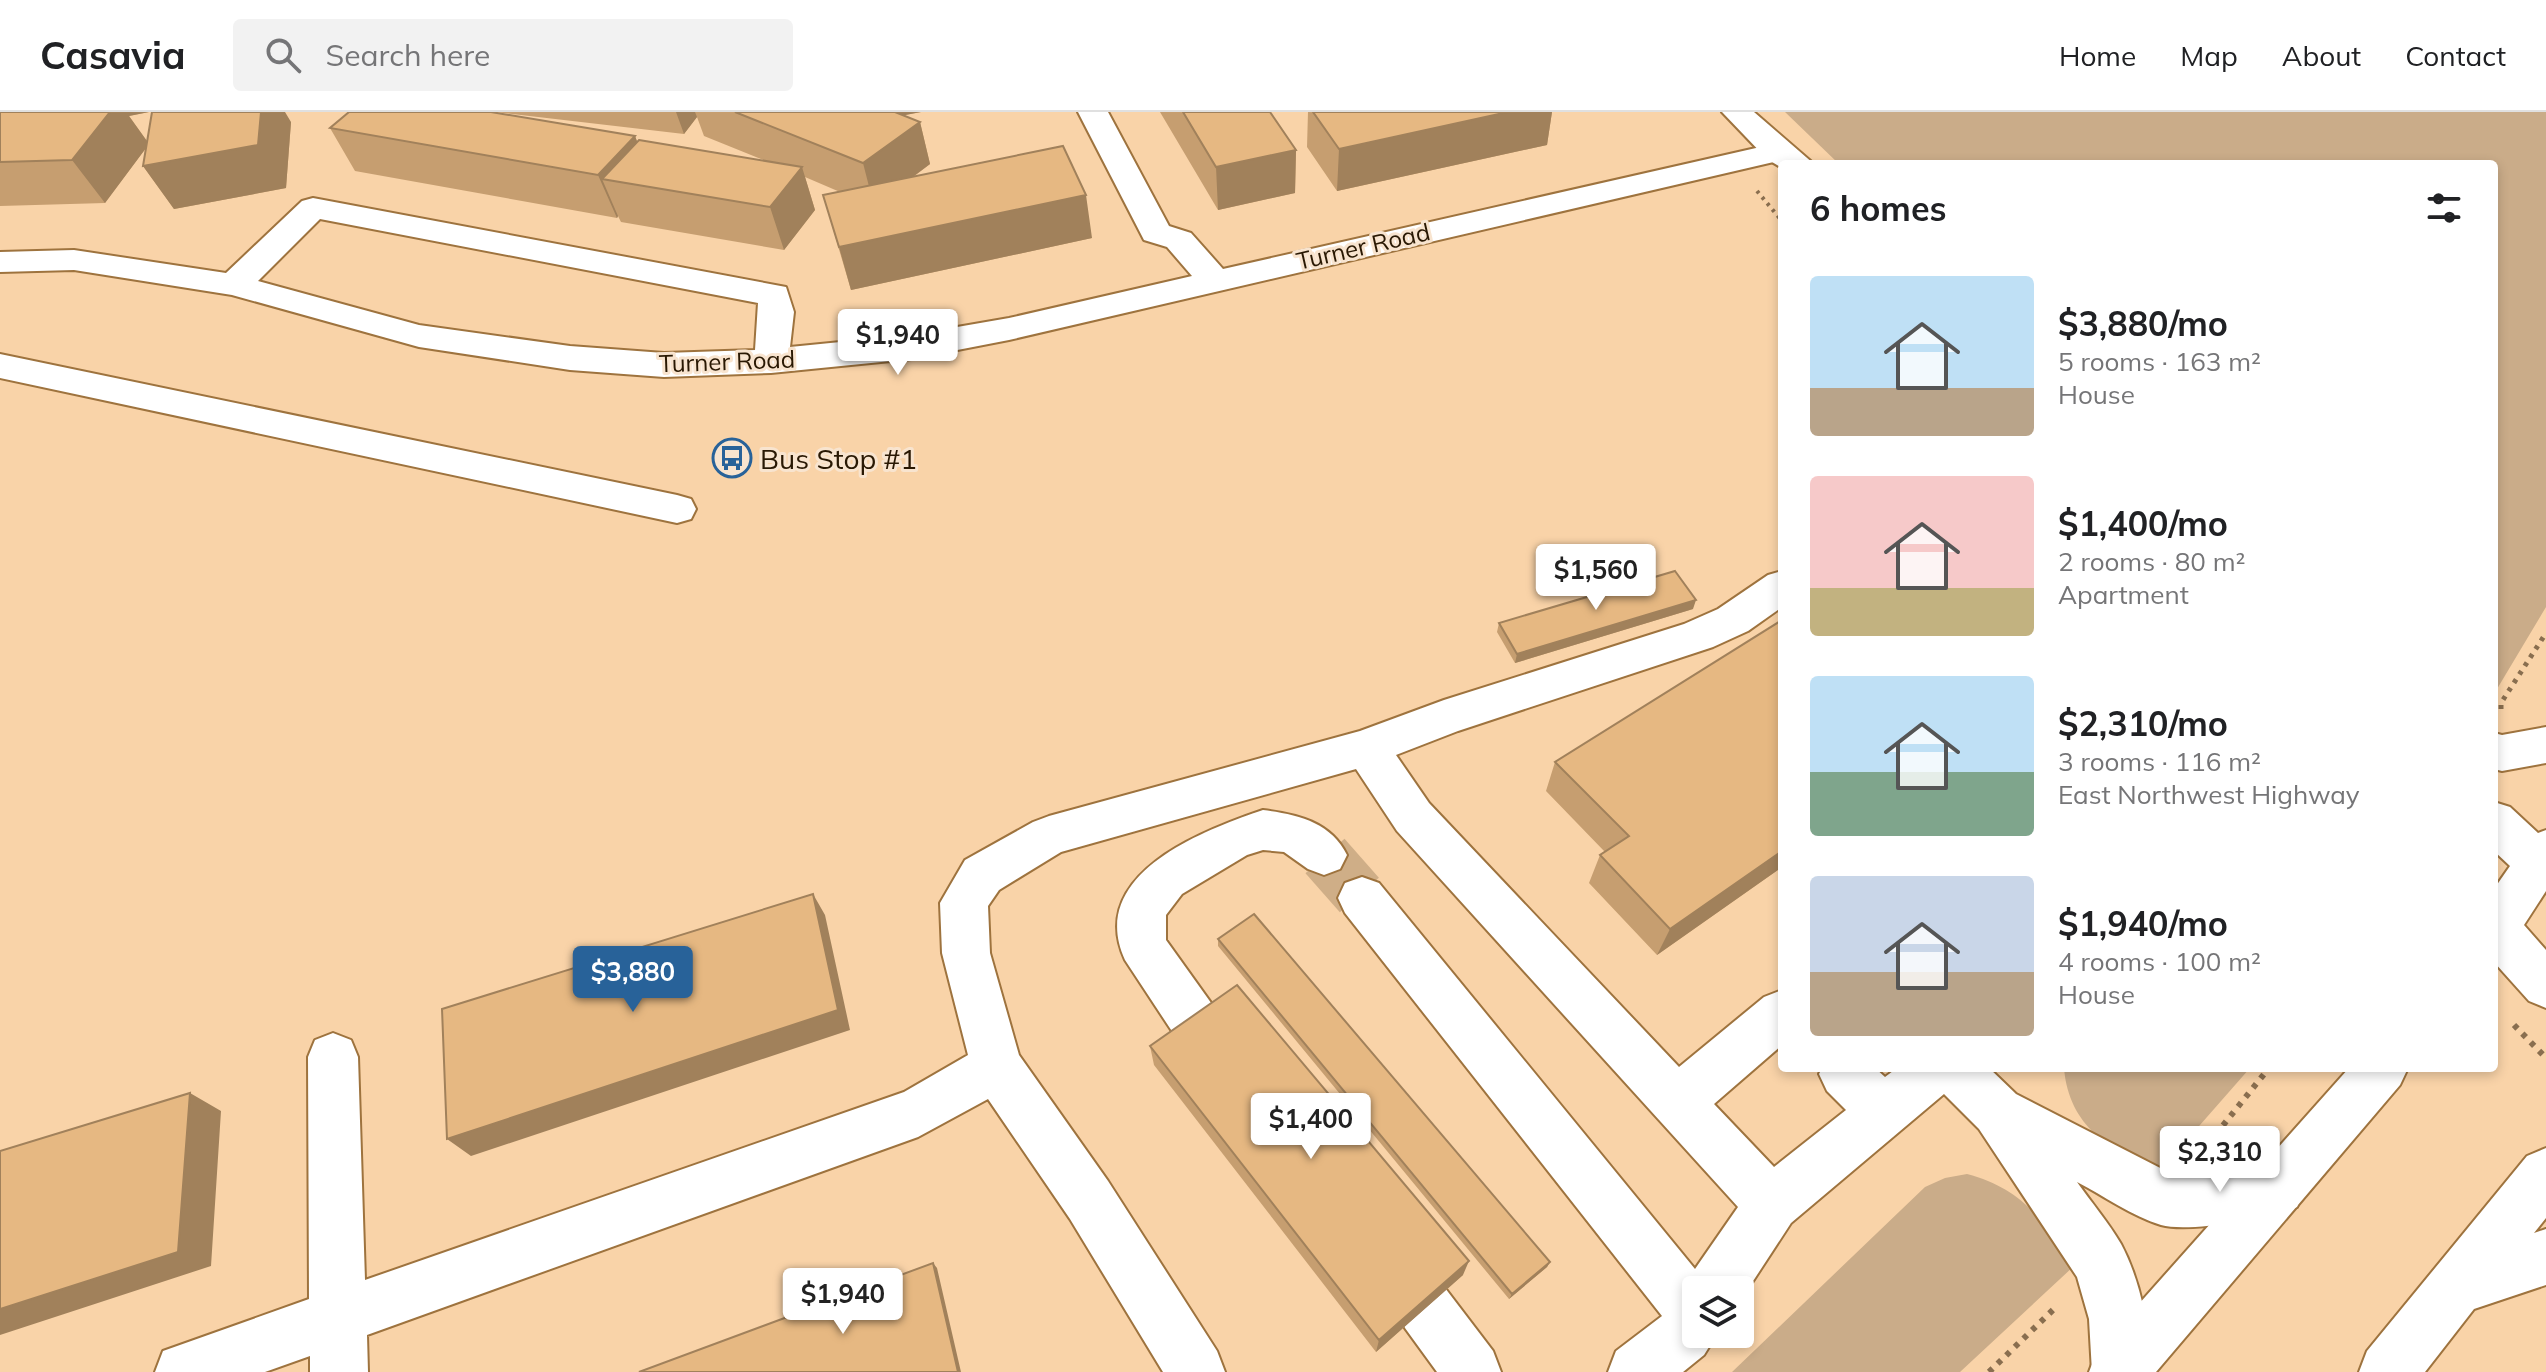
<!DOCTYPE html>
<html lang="en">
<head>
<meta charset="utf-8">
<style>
  body { margin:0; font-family:Mulish,sans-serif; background:#f2f2f2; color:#202124; height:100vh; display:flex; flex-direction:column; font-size:30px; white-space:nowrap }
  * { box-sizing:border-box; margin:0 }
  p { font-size:26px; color:#757577 }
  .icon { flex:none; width:44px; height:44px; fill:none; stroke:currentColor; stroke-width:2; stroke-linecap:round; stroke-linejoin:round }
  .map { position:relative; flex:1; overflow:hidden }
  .side { position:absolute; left:1778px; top:48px; width:720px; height:912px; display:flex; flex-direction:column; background:#fff; border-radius:8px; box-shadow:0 4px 12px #0003 }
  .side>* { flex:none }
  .controls { position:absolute; left:1682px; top:1164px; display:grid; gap:16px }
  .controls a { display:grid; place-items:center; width:72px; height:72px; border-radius:8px; background:#fff; box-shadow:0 4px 12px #0003; font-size:40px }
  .price { position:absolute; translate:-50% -68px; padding:0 18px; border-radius:8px; background:#fff; color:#222; font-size:26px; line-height:52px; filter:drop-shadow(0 2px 4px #0008) }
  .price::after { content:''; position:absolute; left:50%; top:48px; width:24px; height:18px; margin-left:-12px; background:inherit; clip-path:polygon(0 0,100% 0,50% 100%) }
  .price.active { background:#286299; color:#fff }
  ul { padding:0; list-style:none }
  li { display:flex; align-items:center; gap:24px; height:200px; padding:0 32px }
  li span { display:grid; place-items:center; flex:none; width:224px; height:160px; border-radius:8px; color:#555 }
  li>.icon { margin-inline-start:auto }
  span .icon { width:96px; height:96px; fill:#fffc; stroke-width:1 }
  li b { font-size:34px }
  h2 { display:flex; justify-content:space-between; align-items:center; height:96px; padding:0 32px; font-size:34px }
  header { display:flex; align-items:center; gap:48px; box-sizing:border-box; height:112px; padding:0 40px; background:#fff; border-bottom:2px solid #e0e0e0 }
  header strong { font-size:38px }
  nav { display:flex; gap:44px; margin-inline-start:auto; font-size:28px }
  .search { width:560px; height:72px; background:#f2f2f2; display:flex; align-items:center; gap:20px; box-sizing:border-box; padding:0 28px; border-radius:8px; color:#757577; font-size:30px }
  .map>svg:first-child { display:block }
  .green { fill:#caac89 }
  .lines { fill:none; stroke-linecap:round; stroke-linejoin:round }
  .minor-tunnel-far1 { stroke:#cfae87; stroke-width:42; stroke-dasharray:42 21; stroke-linecap:butt }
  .minor-tunnel { stroke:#cfae87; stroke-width:52; stroke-dasharray:52 26; stroke-linecap:butt }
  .minor-casing { stroke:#9e733e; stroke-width:4 }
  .major-casing { stroke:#9e733e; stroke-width:4 }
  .path-far2 { stroke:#896e4f; stroke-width:4; stroke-dasharray:3 5; stroke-linecap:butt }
  .path-far1 { stroke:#896e4f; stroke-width:5; stroke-dasharray:4 6; stroke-linecap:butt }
  .path { stroke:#896e4f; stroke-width:6; stroke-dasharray:5 7; stroke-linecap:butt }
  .minor { fill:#fff; fill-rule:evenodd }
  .major { fill:#fff; fill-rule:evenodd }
  .wall { fill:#c69e70 }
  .shaded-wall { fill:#a1815b }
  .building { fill:#e6b882; stroke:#a1815b; stroke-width:2 }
  .labels { text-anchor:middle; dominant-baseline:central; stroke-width:6; stroke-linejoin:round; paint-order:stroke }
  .far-street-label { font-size:24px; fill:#291803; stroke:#f8e4cf }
  .poi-label { font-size:28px; fill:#291803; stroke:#f8e4cf; text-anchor:start }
</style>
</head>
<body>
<header>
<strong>Casavia</strong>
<div class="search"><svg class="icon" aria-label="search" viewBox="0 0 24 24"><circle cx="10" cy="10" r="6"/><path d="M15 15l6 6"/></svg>Search here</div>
<nav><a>Home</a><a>Map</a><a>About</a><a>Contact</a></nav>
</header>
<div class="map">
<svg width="2546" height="1260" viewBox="0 0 2546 1260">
  <rect width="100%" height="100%" fill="#f9d3a8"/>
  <path class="green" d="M1785 0H2546V495L2494 582V52H1839Z
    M2064 956H2250L2157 1062C2110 1037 2069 1015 2064 956Z
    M1967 1062C2023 1077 2043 1108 2074 1154L1960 1260H1732L1925 1075 1945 1066Z"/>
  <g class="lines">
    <path class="minor-tunnel-far1" d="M1324 743 1327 746"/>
    <path class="minor-tunnel" d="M1325 744 1362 786"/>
    <g class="minor-casing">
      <path id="minor" d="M1078 0H1108L1169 114 1191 121 1223 157 1778 31 1789 33 1793 40 1789 47 1778 49 1009 228 911 247 771 261 664 265 570 258 419 235 232 183 74 158 0 160V140L74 138 226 161 302 89 313 86 786 175 794 200 790 235 911 223 1009 206 1192 164 1167 135 1144 128ZM320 107 758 191 755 238 664 241 570 234 419 213 258 169Z
        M0 242 677 383 691 387 696 397 691 407 677 411 0 266Z
        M1782 459V495L1748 519 1713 535 1458 619 1396 643 1429 691 1679 955 1764 885 1782 878V933L1714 992 1774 1055 1846 998 1827 979 1819 962 1822 956H1875L1885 965 1897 956H1989L2016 982 2168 1060 2193 1061 2278 1049 2297 1057 2305 1076 2297 1095C2270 1106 2189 1121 2161 1113 2132 1104 2104 1084 2077 1070 2091 1090 2109 1111 2121 1132 2140 1168 2152 1220 2148 1260H2092L2089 1207 2077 1165 1979 1017 1944 982 1791 1111 1740 1189V1178H1696V1222H1717L1704 1243 1683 1260H1608L1616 1239 1662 1204 1345 801 1338 786 1345 771 1362 765 1379 771 1695 1157 1738 1095 1397 719 1356 657 1061 740 999 778 988 794 990 841 1019 943 1108 1069 1217 1239 1225 1260H1163L1070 1107 988 987 918 1025 367 1223 368 1260H310V1244L265 1260H155L163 1239 309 1187 308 945 315 928 333 921 351 928 358 945 365 1168 904 980 968 943 942 841 940 791 965 748 1033 710 1049 704 1360 619 1444 588 1684 512 1718 497 1768 463Z
        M1263 698C1297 702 1331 710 1347 743L1340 757 1324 763 1308 757 1284 740 1263 738 1247 743 1182 782 1166 803V828L1219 902 1226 919 1219 936 1201 943 1183 936 1125 848C1086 763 1201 719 1263 698Z
        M1425 1168 1445 1176 1493 1239 1501 1260H1437L1405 1216 1397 1196 1405 1176Z"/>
    </g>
    <g class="major-casing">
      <path id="major" d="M1722 0H1754L1814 52H1782V56L1767 47Z
        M2546 615V651L2502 659 2494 657V621L2502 623Z
        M2494 690 2510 695 2538 721 2546 718V779L2524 813 2546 838V896L2529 889 2494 850V777L2510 754 2494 739Z
        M2349 956H2408L2400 973 2156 1260H2089L2097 1239Z
        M2546 1036V1106L2534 1121 2546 1117V1173L2474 1197 2425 1260H2359L2367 1239 2527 1044Z"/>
    </g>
    <path class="path-far2" d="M1757 79 1782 109"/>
    <path class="path-far1" d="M2501 597V591L2546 521"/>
    <path class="path" d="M2514 913 2546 946
      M2208 1032 2269 956
      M1989 1260 2057 1194"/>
    <use href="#minor" class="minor"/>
    <use href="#major" class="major"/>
  </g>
  <path class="wall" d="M0 0H149L129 4 147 29 291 10 286 76 174 97 143 54 146 36 105 91 0 94Z
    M495 0H921L904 3 920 10 930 52 913 65 1092 126 851 178 823 83 840 80 805 65 815 98 784 138 621 110 618 104 617 106 355 59 330 16 635 24 637 30 766 49 704 24 697 5 684 22Z
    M1160 0H1270L1296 38 1295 81 1218 98Z
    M1308 0H1552L1547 33 1337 79 1307 35Z
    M1693 497 1515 551 1497 520 1499 511Z
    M1555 650 1782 755 1657 843 1589 771 1600 743 1605 740 1546 679Z
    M1218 827 1550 1150 1547 1155 1509 1187 1218 834Z
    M1150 934 1463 1163 1376 1240 1154 953Z"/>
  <path class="shaded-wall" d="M41 0H149L129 4 149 32 105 91 72 48Z
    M261 0H285L291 10 286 76 174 97 143 54Z
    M676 0H695L697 5 684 22Z
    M883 0H921L885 7Z
    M1508 0H1552L1547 33 1337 79 1339 37Z
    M920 10 930 52 874 94 863 51Z
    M635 24 652 67H602L618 104 617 106 598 63Z
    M1296 38 1295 81 1218 98 1216 55Z
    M802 55 815 98 784 138 770 95Z
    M1086 83 1092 126 851 178 839 135Z
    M1696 488 1693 497 1515 551 1517 542Z
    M1782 739V755L1657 843 1670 817Z
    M813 782 825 803 850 918 471 1044 447 1027Z
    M190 981 221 999 211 1154 0 1223V1197Z
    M1469 1149 1463 1163 1376 1240 1379 1228Z
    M1550 1150 1547 1155 1509 1187 1512 1182Z
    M933 1151 937 1156 961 1260H958Z"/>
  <path class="building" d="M0 0H110L72 48 0 50Z
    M152 0H261L258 33 143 54Z
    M349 0H491L635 24 598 63 330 16Z
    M735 0H895L920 10 863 51Z
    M1183 0H1270L1296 38 1216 55Z
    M1313 0H1508L1339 37Z
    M639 28 802 55 770 95 602 67Z
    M1063 34 1086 83 839 135 823 83Z
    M1675 459 1696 488 1517 542 1499 511Z
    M1782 508V739L1670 817 1600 743 1629 724 1555 650Z
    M813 782 838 898 447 1027 442 897Z
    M1254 802 1550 1150 1512 1182 1218 827Z
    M1237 873 1469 1149 1379 1228 1150 934Z
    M190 981 178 1140 0 1197V1039Z
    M933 1151 958 1260H639Z"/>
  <defs>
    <g id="bus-ring" transform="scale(2)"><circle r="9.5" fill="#f8e4cf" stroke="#286299" stroke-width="1.5"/><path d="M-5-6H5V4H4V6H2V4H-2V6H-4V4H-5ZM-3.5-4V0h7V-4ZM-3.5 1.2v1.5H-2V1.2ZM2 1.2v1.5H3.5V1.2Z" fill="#286299"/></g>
  </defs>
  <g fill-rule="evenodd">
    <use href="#bus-ring" x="732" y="346"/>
  </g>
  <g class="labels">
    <g class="far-street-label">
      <text transform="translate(1363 134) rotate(-13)">Turner Road</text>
      <text transform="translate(727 249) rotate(-2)">Turner Road</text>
    </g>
    <g class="poi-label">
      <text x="760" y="346">Bus Stop #1</text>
    </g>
  </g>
</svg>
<div class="controls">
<a><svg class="icon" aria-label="layers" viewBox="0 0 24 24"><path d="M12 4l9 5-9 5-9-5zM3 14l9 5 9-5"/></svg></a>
</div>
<b class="price" style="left:898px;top:265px">$1,940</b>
<b class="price" style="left:1596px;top:500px">$1,560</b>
<b class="price active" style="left:633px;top:902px">$3,880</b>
<b class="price" style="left:1311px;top:1049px">$1,400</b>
<b class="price" style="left:2220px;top:1082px">$2,310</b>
<b class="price" style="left:843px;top:1224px">$1,940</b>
<section class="side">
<h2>6 homes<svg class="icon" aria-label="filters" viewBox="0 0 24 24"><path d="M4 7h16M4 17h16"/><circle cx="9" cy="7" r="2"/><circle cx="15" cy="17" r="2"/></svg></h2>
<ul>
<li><span style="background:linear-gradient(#bfe0f5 70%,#b9a48a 0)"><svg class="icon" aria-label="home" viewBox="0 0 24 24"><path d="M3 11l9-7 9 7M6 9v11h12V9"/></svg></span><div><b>$3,880/mo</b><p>5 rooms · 163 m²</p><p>House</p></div></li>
<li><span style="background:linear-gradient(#f6c9c9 70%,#c2b280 0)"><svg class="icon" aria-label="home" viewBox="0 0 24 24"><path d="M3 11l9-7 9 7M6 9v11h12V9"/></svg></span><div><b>$1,400/mo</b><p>2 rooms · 80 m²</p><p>Apartment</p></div></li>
<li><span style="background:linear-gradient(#bfe0f5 60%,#7fa58c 0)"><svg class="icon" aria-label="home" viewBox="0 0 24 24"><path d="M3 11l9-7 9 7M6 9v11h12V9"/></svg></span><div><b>$2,310/mo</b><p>3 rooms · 116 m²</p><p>East Northwest Highway</p></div></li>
<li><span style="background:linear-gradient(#c9d6e8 60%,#b9a48a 0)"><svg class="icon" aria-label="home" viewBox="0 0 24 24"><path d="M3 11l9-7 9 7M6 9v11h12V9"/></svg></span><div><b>$1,940/mo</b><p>4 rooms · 100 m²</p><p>House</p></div></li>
</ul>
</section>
</div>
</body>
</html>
